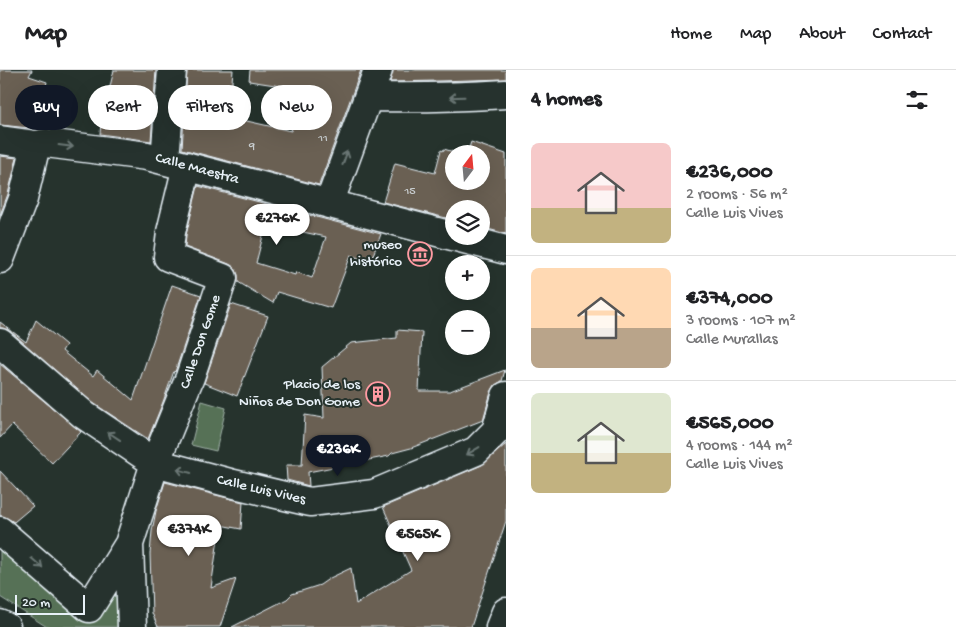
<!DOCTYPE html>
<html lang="en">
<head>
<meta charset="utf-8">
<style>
  body { margin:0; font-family:"Gochi Hand",sans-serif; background:#f6f6f6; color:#202124; height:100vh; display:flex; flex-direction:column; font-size:19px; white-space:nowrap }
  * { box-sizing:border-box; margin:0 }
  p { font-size:16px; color:#757577 }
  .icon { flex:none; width:28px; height:28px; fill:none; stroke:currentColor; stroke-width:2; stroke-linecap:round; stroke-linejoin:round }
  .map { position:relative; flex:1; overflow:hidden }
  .sheet { display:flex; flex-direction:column; background:#fff; width:450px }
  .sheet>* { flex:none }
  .guide { position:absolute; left:15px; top:15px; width:415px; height:45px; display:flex; gap:10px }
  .needle { width:32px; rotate:16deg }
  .fabs { position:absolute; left:445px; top:75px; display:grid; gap:10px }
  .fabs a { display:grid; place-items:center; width:45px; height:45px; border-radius:50%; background:#fff; box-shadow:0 5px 20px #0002; font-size:25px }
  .scale { position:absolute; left:15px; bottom:12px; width:70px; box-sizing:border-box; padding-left:5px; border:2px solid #e8f1f8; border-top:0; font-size:14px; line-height:18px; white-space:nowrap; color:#e8f1f8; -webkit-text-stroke:4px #26332d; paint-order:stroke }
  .price { position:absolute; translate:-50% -42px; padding:0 11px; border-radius:18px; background:#fff; color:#222; font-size:16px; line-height:32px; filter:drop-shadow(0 1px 2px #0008) }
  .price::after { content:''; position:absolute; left:50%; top:30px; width:15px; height:11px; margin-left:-8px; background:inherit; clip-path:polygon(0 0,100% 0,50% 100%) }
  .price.on { background:#111827; color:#fff }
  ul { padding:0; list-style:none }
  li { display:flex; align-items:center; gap:15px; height:125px; padding:0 25px }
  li+li { border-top:1px solid #e0e0e0 }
  li span { display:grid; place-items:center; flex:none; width:140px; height:100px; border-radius:8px; color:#555 }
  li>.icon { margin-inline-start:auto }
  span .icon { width:60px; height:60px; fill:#fffc; stroke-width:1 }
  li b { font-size:21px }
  h2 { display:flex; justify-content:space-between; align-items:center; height:60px; padding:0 25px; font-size:21px }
  .tag { padding:0 18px; border-radius:22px; background:#fff; box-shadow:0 5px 20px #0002; font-size:18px; line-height:45px }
  .tag.on { background:#111827; color:#fff }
  header { display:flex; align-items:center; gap:30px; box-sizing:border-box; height:70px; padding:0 25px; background:#fff; border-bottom:1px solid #e0e0e0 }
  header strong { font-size:24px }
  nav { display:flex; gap:28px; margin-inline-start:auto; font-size:18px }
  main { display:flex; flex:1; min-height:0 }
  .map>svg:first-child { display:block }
  .green { fill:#577157; stroke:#a0b1a8 }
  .building { fill:#6a6053; stroke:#e8f1f8; fill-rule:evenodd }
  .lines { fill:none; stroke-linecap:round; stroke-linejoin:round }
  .minor-casing { stroke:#e8f1f8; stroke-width:31 }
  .minor { stroke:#26332d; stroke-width:28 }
  .oneway { stroke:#6a7674 }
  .labels { text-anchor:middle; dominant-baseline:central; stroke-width:4; stroke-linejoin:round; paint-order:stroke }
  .number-label { font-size:12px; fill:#c8cdcf }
  .street-label { font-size:15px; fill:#e8f1f8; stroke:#26332d }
  .poi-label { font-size:15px; fill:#e8f1f8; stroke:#26332d; text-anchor:end }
</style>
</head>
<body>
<header>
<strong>Map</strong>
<nav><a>Home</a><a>Map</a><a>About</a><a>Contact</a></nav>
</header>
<main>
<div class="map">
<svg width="506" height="557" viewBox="0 0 506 557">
  <rect width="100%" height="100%" fill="#26332d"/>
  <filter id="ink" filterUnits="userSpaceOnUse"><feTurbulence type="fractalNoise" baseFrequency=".02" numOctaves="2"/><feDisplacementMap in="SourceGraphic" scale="10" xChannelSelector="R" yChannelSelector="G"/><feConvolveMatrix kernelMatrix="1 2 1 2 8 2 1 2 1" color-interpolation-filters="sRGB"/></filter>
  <g filter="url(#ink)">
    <path class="green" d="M202 331 226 338 216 381 191 375Z
      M0 473 79 541 122 502 119 557H47L0 527Z"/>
    <path class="building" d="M0 0H32L29 6 47 12 43 25 40 28 30 58 0 55Z
      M114 0H156L151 71 100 64 101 53Z
      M187 0H233L229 47 291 61 301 19 249 11 250 0H361L319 115 182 79Z
      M393 0H506V9L437 11 390 12Z
      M471 72 506 84V164L481 157V139H454V150L383 132 395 93 435 103 441 80 443 81 444 79 460 84H454V111H481V84H467Z
      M0 86 17 88 8 124 0 145Z
      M198 116 324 149 381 164 370 193 351 185 331 238 277 222 273 233 238 212V205L235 198 229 194 185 177 186 165ZM266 154 326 167 312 208 296 202 295 205 256 193Z
      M172 215 201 225 175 302 174 301 163 332 148 369 93 333 10 261 3 258H0V252L26 272 36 250 66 275 62 281 93 306 97 300 133 330Z
      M231 234 268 246 237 326 204 313Z
      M397 260 422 262 419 321H450L505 300 502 311 495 315 491 322 483 350 411 378 392 383 389 386 308 402 309 416 287 410 286 395H302L305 345 324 348 322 297 351 273 397 268Z
      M0 294 81 362 52 393 12 355 0 368Z
      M506 374V451L471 557H232L287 529 292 524 320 515 330 508 351 498 356 534 411 500 383 437 482 395Z
      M0 401 33 436 14 452 3 446H0Z
      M165 412 243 432 241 459 220 455 211 518 236 509 220 557H158L152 543 150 484 152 461 156 441Z"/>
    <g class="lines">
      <g class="minor-casing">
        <path id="minor" d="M368 27C415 28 459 27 506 24
          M0 70 36 75 46 73 147 86 506 180
          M165 90 172 0
          M329 134 378 0
          M0 189 23 129 36 75
          M0 273 84 345 155 393 230 413 310 432 374 424 476 381 496 361 506 326
          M0 461 89 538 129 474
          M0 554 6 557
          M132 557 129 474 155 393 190 307 223 208 168 187 171 162 187 96
          M500 557 506 542"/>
      </g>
      <use href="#minor" class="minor"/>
    </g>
    <defs><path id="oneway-shaft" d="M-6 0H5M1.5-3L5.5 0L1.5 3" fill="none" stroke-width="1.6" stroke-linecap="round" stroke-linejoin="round" transform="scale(1.25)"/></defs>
    <g class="oneway">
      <use href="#oneway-shaft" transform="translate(457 27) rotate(178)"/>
      <use href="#oneway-shaft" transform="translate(66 76) rotate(7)"/>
      <use href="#oneway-shaft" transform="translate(345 88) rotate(-70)"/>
      <use href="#oneway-shaft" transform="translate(114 366) rotate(-146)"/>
      <use href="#oneway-shaft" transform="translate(473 381) rotate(149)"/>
      <use href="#oneway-shaft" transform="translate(184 401) rotate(-165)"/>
      <use href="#oneway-shaft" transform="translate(37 493) rotate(41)"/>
    </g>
  </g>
  <defs>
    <g id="museum-ring" transform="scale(1.25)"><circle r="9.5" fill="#26332d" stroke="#ff9aa2" stroke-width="1.5"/><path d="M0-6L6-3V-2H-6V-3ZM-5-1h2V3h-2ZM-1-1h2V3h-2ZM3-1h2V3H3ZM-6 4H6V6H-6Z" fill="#ff9aa2"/></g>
    <g id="building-ring" transform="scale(1.25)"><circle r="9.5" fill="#26332d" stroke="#ff9aa2" stroke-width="1.5"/><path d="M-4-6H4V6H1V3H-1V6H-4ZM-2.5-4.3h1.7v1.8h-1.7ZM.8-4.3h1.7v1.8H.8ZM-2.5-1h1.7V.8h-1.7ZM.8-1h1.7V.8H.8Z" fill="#ff9aa2"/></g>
  </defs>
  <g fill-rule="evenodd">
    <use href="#museum-ring" x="420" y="184"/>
    <use href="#building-ring" x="378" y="324"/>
  </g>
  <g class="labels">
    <g class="number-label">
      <text x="323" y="69">11</text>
      <text x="252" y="77">9</text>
      <text x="410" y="122">15</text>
    </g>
    <g class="street-label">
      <text transform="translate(197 99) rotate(15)">Calle Maestra</text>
      <text transform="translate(201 272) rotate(-71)">Calle Don Gome</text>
      <text transform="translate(261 420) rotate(13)">Calle Luis Vives</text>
    </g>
    <g class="poi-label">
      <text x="402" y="175">museo<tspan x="402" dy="17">histórico</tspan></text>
      <text x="360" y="315">Placio de los<tspan x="360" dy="17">Niños de Don Gome</tspan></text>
    </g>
  </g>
</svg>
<div class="fabs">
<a><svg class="needle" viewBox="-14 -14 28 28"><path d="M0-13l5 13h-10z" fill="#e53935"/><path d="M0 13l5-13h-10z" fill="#757577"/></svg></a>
<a><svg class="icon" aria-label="layers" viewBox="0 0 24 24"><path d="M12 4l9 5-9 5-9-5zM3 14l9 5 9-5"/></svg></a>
<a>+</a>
<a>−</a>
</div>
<div class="scale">20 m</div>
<b class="price" style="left:277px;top:176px">€276K</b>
<b class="price on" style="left:338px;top:407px">€236K</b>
<b class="price" style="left:189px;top:487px">€374K</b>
<b class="price" style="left:418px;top:492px">€565K</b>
<div class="guide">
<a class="tag on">Buy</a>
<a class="tag">Rent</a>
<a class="tag">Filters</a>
<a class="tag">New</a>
</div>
</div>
<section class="sheet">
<h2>4 homes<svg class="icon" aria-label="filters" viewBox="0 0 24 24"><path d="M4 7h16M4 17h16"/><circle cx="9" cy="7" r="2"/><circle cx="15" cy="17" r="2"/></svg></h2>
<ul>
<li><span style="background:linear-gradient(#f6c9c9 65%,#c2b280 0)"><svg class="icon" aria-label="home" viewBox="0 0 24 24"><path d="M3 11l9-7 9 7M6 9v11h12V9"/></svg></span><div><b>€236,000</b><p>2 rooms · 56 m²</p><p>Calle Luis Vives</p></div></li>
<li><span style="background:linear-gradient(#ffd9b3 60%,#b9a48a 0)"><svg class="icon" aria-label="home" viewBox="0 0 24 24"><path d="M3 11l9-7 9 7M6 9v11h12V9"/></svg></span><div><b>€374,000</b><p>3 rooms · 107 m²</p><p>Calle Murallas</p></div></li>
<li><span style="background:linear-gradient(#dfe7d0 60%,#c2b280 0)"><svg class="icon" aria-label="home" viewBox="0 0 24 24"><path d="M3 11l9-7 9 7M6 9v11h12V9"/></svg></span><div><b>€565,000</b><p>4 rooms · 144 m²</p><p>Calle Luis Vives</p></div></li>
</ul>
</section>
</main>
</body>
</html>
